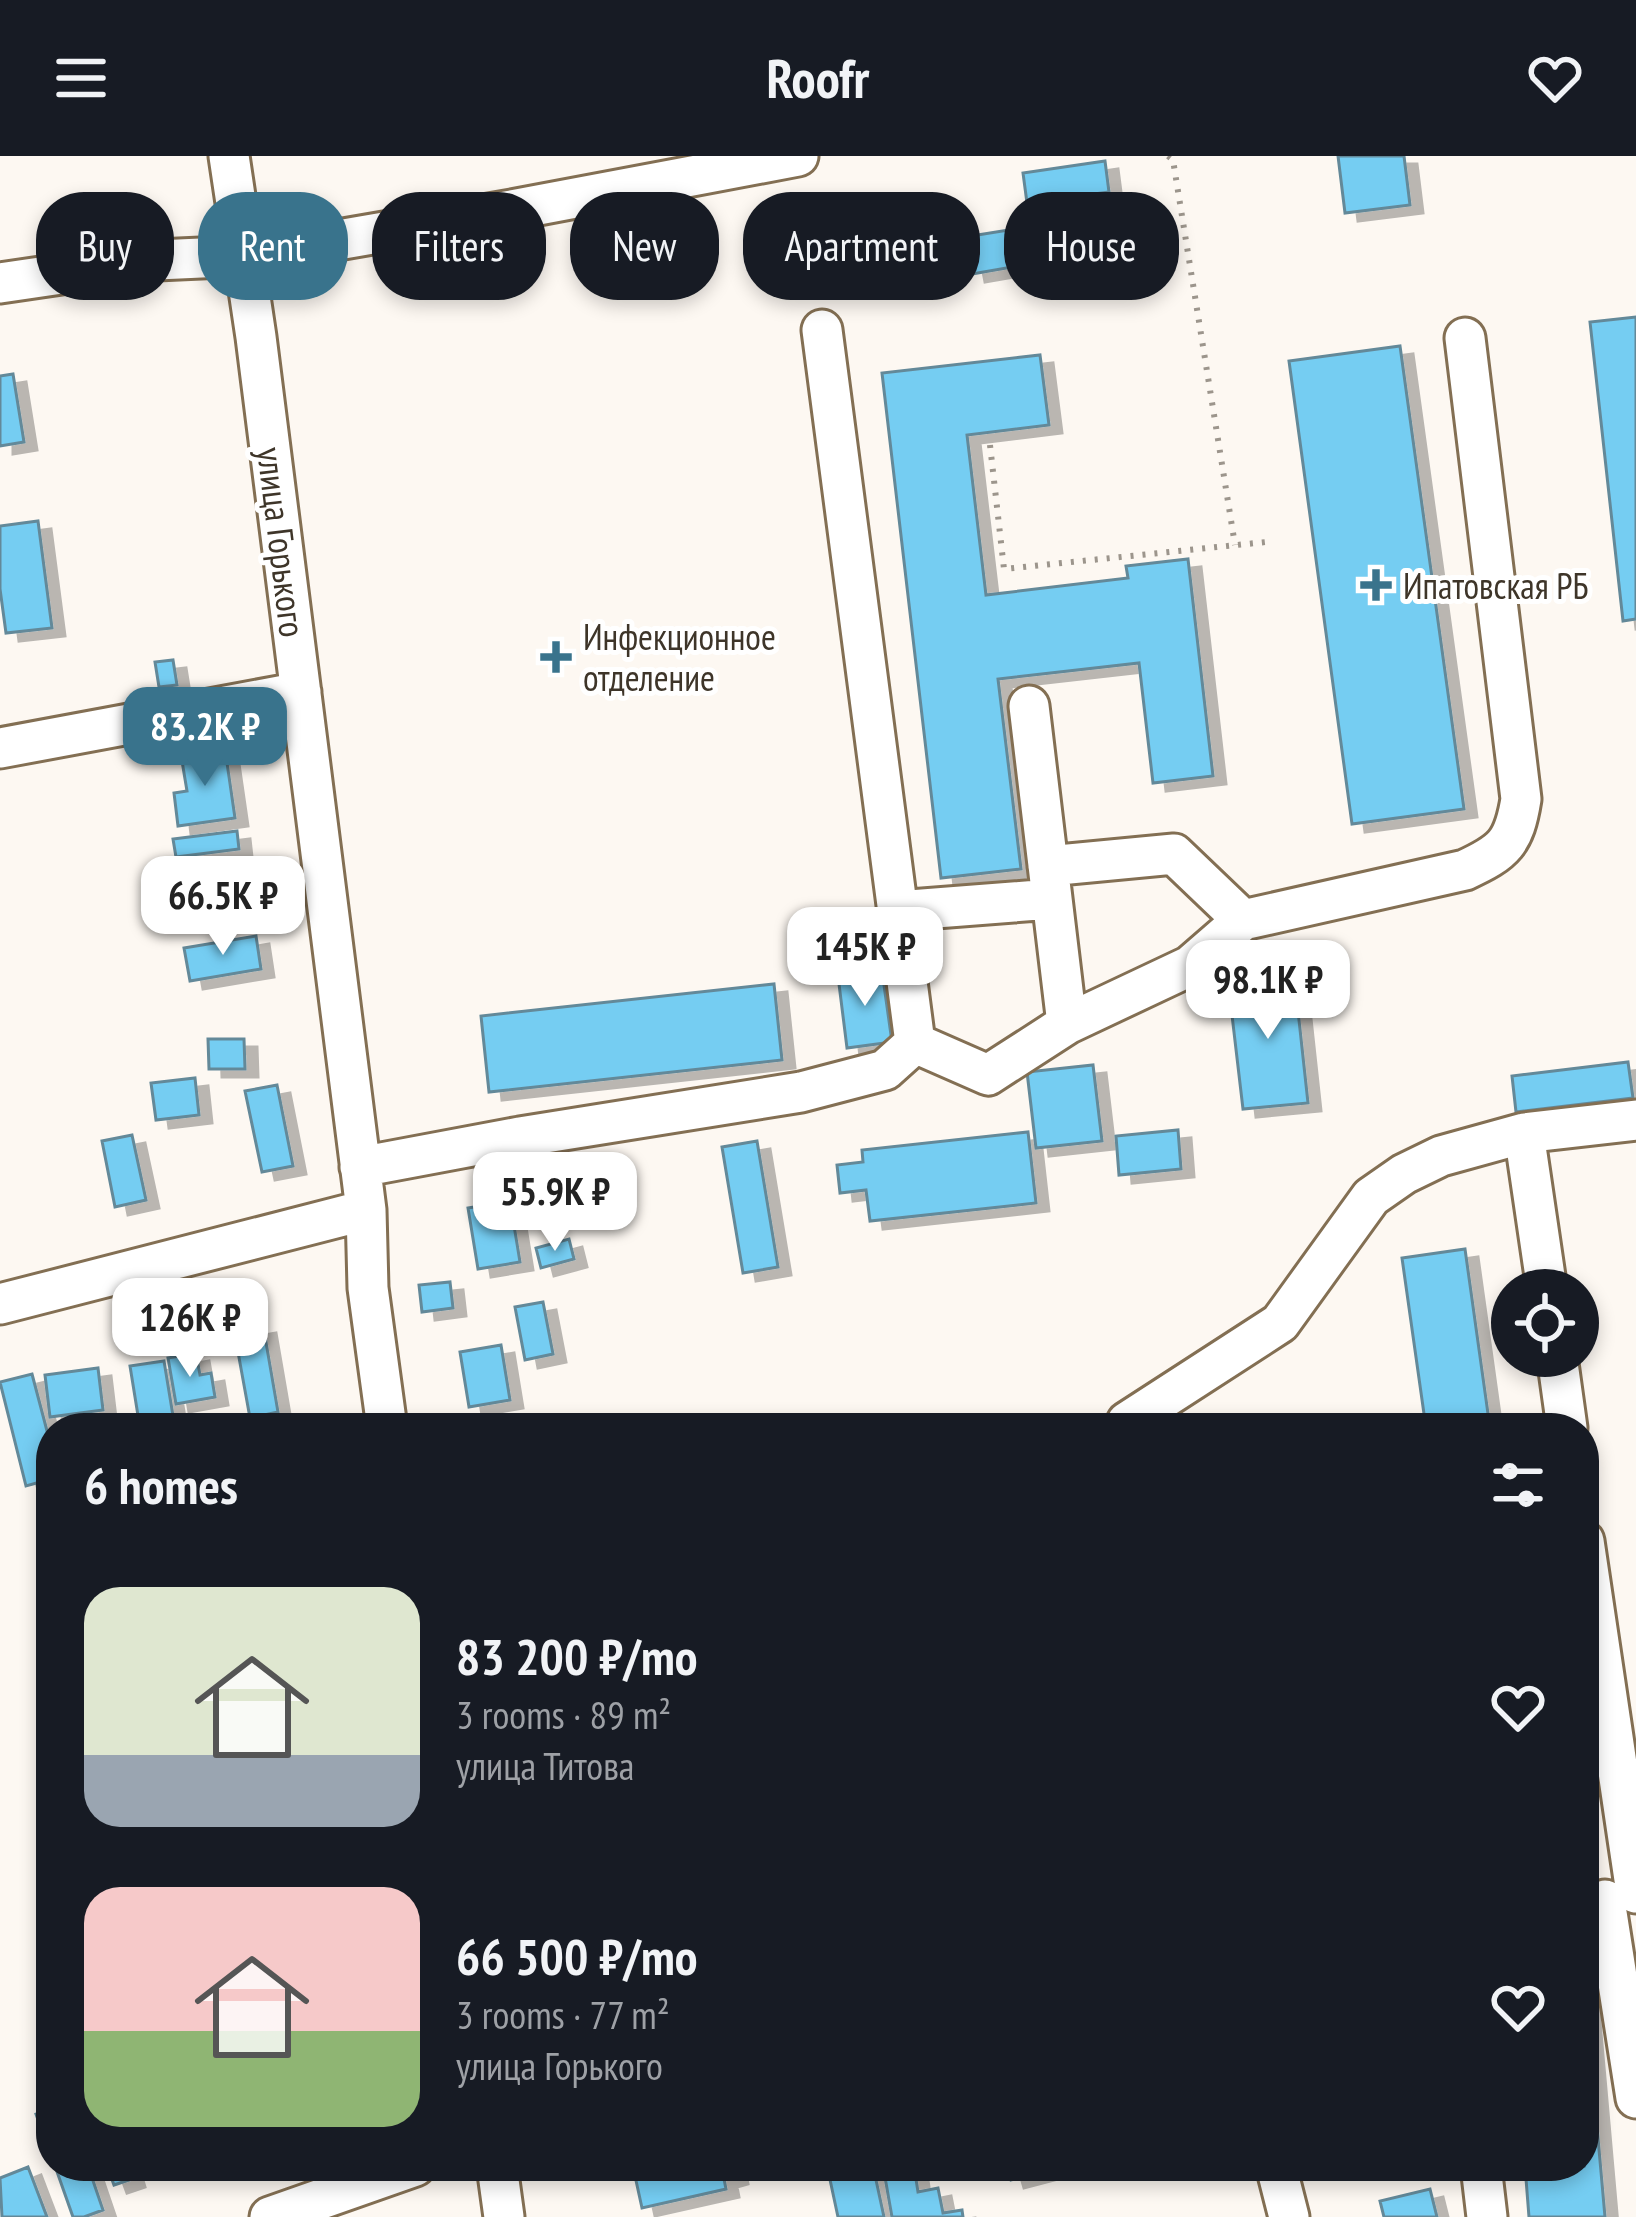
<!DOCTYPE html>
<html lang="en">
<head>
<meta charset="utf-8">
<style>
  body { margin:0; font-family:"PT Sans Narrow",sans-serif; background:#20242c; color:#f1f3f6; height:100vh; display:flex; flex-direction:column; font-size:45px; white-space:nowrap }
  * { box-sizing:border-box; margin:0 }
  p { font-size:39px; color:#9ea1a6 }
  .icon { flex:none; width:66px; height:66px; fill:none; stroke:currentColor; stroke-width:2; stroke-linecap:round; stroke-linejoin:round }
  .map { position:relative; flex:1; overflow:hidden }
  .panel { position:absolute; left:36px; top:1257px; width:1563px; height:768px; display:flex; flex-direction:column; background:#171b24; border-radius:48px; box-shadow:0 6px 18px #0003 }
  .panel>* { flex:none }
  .banner { position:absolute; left:36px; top:36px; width:1566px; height:108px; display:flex; gap:24px }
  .tools { position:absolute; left:1491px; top:1113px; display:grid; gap:24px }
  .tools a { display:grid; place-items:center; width:108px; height:108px; border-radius:50%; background:#171b24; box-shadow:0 6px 18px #0003; font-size:60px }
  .price { position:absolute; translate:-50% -102px; padding:0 27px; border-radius:24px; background:#fff; color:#222; font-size:39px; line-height:78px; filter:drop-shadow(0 3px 6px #0008) }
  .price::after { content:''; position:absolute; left:50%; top:72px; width:36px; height:27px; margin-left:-18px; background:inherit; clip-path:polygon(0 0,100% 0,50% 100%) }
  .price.active { background:#39738c; color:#fff }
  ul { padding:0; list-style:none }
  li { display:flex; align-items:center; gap:36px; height:300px; padding:0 48px }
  li span { display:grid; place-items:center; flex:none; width:336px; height:240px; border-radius:36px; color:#555 }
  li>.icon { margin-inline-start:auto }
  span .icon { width:144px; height:144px; fill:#fffc; stroke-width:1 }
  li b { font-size:51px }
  h2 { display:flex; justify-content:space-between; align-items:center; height:144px; padding:0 48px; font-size:51px }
  .chip { padding:0 42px; border-radius:48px; background:#171b24; box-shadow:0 6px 18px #0003; font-size:42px; line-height:108px }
  .chip.active { background:#39738c; color:#fff }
  header { display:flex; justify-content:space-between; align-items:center; height:156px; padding:0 48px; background:#171b24; font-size:54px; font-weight:700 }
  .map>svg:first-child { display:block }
  .building { fill:#75cdf2; stroke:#648999; stroke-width:3; filter:url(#shadow) }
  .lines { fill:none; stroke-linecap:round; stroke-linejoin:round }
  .minor-casing { stroke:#836f53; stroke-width:45 }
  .path { stroke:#9c958c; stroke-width:6; stroke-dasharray:3 9; stroke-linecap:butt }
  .minor { stroke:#fff; stroke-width:39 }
  .poi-dot { fill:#39738c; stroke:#fff; stroke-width:4.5 }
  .labels { text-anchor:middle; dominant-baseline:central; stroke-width:10; stroke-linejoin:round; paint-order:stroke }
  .street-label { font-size:36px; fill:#3e3529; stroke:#fff }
  .poi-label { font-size:36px; fill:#3e3529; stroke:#fff; text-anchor:start }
</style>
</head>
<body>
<header><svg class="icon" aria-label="menu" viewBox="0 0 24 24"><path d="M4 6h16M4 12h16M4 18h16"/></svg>Roofr<svg class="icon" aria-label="heart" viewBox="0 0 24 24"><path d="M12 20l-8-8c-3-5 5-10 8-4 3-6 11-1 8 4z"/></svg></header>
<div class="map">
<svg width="1636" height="2061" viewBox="0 0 1636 2061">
  <defs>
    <filter id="shadow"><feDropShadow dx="13" dy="8" stdDeviation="0" flood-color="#0004"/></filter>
  </defs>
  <rect width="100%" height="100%" fill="#fdf8f2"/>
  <path class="building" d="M1338 0H1404L1410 49 1345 57Z
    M1105 5 1109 36 1027 47 1023 17Z
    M1028 71 1035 107 972 118 965 81Z
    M1636 161V463L1623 465 1590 166Z
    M1400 190 1464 653 1352 668 1289 205Z
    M1040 199 1049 269 967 279 986 439 1128 422 1126 410 1188 403 1213 620 1153 627 1139 507 998 523 1021 713 941 722 882 217Z
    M13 218 24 286 0 290V220Z
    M38 365 52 472 6 477 0 433V370Z
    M173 504 177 529 159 531 155 506Z
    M225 593 235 662 178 670 174 637 187 635 181 599Z
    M237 675 239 693 176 701 173 683Z
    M241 707 248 750 187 759 181 717Z
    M256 780 261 813 190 825 184 792Z
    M882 815 892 886 847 892 838 820Z
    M1294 818 1308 947 1243 953 1228 825Z
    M774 828 782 904 489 936 481 860Z
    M208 883H244L245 913H209Z
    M1628 906 1633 942 1516 956 1512 920Z
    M1093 909 1102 985 1036 992 1027 916Z
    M195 922 199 959 156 964 151 927Z
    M277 929 293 1010 262 1016 245 935Z
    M1178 974 1181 1013 1119 1019 1116 980Z
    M1028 976 1036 1047 870 1065 866 1034 840 1037 837 1009 863 1006 862 994Z
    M132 979 146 1044 115 1051 102 985Z
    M757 985 778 1111 743 1117 722 991Z
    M510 1045 520 1106 478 1113 468 1052Z
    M569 1083 574 1103 541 1112 536 1092Z
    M1465 1093 1490 1272H1426L1402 1102Z
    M450 1126 453 1152 422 1156 419 1129Z
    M543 1146 553 1198 525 1204 515 1151Z
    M263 1169 278 1256 250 1262 234 1174Z
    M501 1189 510 1244 469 1251 460 1196Z
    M196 1197 200 1219 211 1217 215 1241 176 1248 168 1202Z
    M164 1205 175 1272H140L130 1210Z
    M98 1212 103 1254 50 1261 45 1219Z
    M32 1218 51 1290V1323L26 1330 0 1226Z
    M1584 1824 1605 2061H1529L1525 2010H1584Z
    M51 1952V2000L36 1958Z
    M55 2010H88L103 2054 84 2061H73Z
    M107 2010H128L132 2023 114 2029Z
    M678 2010H733L735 2020 724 2023 726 2033 642 2052 635 2020Z
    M873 2010 884 2061H838L829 2019Z
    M883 2010H914L918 2036 938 2032 943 2057 962 2054 963 2061H892Z
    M1007 2010H1064L1011 2024Z
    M28 2011 47 2061H2L0 2022Z
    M1430 2033 1437 2061H1384L1380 2045Z"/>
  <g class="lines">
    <g class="minor-casing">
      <path id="minor" d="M229 0 256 181 366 1054 368 1132 387 1272
        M0 127 157 104 245 100 517 53 798 0
        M1029 550 1067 868
        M0 592 301 536
        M897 755 1051 743
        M1243 764 1465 714C1504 696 1514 687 1521 643L1465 182
        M915 887 988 919 1067 868 1190 810 1243 764 1174 698 1048 710
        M1524 977 1547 1134
        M360 1011 520 981 801 936 885 914 915 887 822 174
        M0 1148 366 1054
        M1557 1200 1567 1272
        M1127 1266 1280 1167 1371 1041 1404 1018 1441 1000 1524 977 1636 964
        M1584 1385 1636 1737
        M1605 1744 1636 1942
        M497 2010 504 2061
        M1276 2010 1289 2061
        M1481 2010 1487 2061
        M270 2061 415 2010"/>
    </g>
    <path class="path" d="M1168 0 1173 4 1235 389
      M990 289 1004 413 1266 386"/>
    <use href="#minor" class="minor"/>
  </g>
  <g class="poi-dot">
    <path d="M1370 411h12v12h12v12h-12v12h-12v-12h-12v-12h12z"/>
    <path d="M550 483h12v12h12v12h-12v12h-12v-12h-12v-12h12z"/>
  </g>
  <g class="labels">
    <g class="street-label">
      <text transform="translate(282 386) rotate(83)">улица Горького</text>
    </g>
    <g class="poi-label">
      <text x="1403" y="429">Ипатовская РБ</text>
      <text x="583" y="480">Инфекционное<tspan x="583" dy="41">отделение</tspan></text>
    </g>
  </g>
</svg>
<div class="tools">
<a><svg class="icon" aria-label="locate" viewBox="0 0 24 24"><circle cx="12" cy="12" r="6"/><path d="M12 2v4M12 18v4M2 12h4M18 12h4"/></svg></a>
</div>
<b class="price active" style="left:205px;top:633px">83.2K ₽</b>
<b class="price" style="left:223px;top:802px">66.5K ₽</b>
<b class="price" style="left:865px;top:853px">145K ₽</b>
<b class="price" style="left:1268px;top:886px">98.1K ₽</b>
<b class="price" style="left:555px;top:1098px">55.9K ₽</b>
<b class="price" style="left:190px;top:1224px">126K ₽</b>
<div class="banner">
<a class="chip">Buy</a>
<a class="chip active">Rent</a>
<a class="chip">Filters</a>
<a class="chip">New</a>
<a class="chip">Apartment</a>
<a class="chip">House</a>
</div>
<section class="panel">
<h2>6 homes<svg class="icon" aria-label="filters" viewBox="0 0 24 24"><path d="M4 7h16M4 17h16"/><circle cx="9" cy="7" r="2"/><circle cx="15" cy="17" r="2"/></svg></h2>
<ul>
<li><span style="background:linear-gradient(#dfe7d0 70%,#9aa5b1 0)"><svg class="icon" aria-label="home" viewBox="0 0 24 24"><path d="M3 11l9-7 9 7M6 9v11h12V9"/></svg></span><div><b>83 200 ₽/mo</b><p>3 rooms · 89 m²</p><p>улица Титова</p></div><svg class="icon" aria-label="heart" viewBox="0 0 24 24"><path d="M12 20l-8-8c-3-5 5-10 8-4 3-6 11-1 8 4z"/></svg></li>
<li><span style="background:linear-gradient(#f6c9c9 60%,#8fb573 0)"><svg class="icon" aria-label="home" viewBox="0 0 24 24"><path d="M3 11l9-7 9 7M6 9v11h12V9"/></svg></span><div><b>66 500 ₽/mo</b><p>3 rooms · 77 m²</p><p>улица Горького</p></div><svg class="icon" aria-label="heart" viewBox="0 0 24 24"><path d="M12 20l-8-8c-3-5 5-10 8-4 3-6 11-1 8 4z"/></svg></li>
</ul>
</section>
</div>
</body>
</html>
